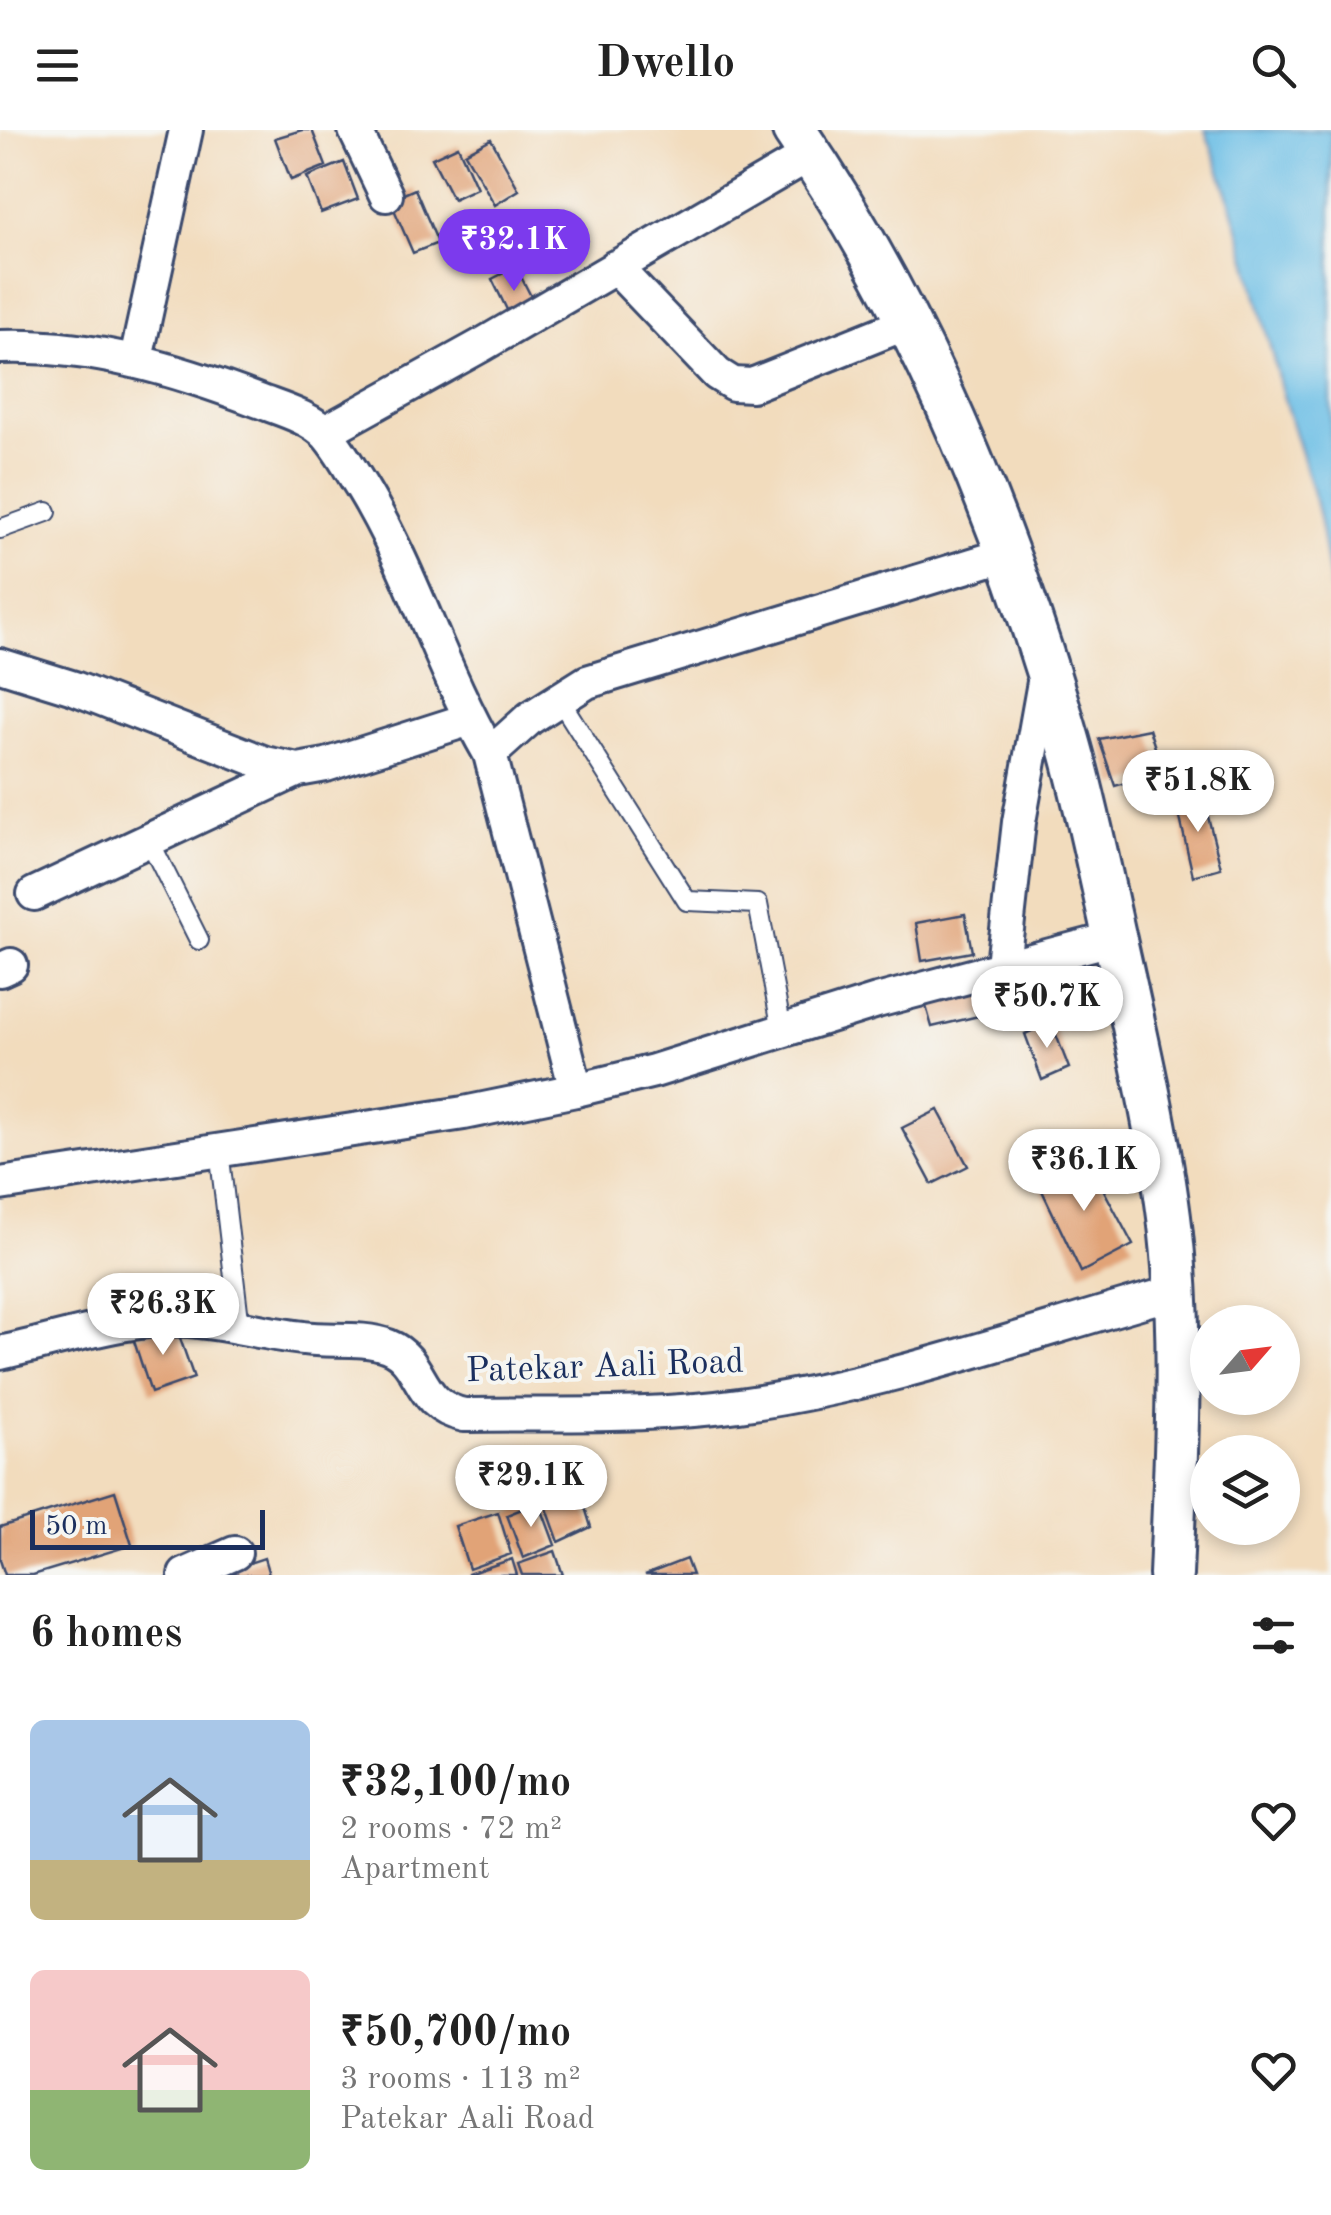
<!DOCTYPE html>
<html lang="en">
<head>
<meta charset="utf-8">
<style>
  body { margin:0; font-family:"Old Standard TT",serif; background:#f6f6f6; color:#222; height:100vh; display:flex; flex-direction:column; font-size:38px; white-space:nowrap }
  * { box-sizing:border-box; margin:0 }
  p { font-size:32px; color:#767676 }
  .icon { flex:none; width:55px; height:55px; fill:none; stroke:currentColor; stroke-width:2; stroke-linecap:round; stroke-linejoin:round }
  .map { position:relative; height:1445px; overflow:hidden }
  .side { display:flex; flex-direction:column; background:#fff; flex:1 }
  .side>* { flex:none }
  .needle { width:65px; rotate:62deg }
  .controls { position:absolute; left:1190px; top:1175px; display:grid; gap:20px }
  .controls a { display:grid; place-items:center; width:110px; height:110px; border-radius:50%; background:#fff; box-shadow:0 5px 15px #0003; font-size:50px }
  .scale { position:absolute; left:30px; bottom:25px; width:235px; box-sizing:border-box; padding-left:10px; border:5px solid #1b2f5e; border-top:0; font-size:28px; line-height:35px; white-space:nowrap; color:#1b2f5e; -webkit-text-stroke:8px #f6f6f2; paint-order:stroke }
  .price { position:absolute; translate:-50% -85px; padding:0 22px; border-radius:35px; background:#fff; color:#222; font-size:32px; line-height:65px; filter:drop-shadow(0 2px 5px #0008) }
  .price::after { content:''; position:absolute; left:50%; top:60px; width:30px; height:22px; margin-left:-15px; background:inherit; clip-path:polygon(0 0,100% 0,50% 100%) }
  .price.current { background:#7c3aed; color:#fff }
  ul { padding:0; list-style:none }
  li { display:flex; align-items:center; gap:30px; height:250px; padding:0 30px }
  li span { display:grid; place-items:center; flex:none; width:280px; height:200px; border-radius:15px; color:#555 }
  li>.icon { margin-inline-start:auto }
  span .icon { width:120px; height:120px; fill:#fffc; stroke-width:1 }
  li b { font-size:42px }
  h2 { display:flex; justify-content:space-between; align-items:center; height:120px; padding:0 30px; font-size:42px }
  header { display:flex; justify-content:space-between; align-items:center; height:130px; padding:0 30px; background:#fff; font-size:45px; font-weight:800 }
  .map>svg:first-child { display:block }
  .water { fill:#69bde5; stroke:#4276a2; stroke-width:2.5 }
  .building { fill:#e1a377 }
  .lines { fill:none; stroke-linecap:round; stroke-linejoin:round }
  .service-casing { stroke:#3b496c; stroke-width:22 }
  .minor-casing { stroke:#3b496c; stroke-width:38 }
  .tertiary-casing { stroke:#3b496c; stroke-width:48 }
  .service { stroke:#fff; stroke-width:18 }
  .minor { stroke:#fff; stroke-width:32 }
  .tertiary { stroke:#fff; stroke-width:42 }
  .labels { text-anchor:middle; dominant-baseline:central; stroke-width:8; stroke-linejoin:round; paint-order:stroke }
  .street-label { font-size:35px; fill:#1b2f5e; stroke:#f6f6f2 }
</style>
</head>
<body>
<header><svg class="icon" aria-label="menu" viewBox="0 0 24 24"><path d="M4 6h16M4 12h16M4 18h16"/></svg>Dwello<svg class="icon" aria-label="search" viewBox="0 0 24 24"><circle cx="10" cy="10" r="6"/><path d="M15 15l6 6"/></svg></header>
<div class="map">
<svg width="1331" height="1445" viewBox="0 0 1331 1445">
  <rect width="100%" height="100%" fill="#f6f6f2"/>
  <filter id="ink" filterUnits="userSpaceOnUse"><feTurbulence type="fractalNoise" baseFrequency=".01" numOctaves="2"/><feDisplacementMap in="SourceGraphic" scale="20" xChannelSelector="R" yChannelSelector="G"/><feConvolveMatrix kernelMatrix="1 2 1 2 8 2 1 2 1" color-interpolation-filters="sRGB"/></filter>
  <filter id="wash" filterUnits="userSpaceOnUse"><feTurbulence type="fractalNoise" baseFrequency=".0048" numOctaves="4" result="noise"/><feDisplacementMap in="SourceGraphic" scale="40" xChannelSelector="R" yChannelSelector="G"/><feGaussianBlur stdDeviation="2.25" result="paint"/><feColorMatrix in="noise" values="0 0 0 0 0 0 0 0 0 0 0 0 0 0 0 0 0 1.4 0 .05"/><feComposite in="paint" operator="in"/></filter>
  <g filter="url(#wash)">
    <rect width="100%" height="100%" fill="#f2dcbd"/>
    <path class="water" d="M1205 0H1331V461C1326 431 1323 400 1315 370 1304 330 1290 291 1279 251 1257 166 1237 82 1205 0Z"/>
    <g id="blocks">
      <path class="building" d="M302 0H312L326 36 291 50 275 8Z
        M491 9 519 60 495 75 465 23Z
        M458 16 477 58 453 69 432 28Z
        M344 32 358 69 321 83 307 47Z
        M415 59 438 113 413 123 390 70Z
        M516 137 537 178 513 192 492 149Z
        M1149 599 1163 642 1115 656 1099 609Z
        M1202 663 1221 738 1193 746 1176 670Z
        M965 784 972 822 922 831 916 793Z
        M995 843 1004 880 932 897 922 862Z
        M1051 892 1069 938 1042 950 1025 904Z
        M938 980 968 1036 932 1054 902 998Z
        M1085 1025 1133 1115 1081 1142 1037 1050Z
        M175 1194 194 1248 151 1263 133 1208Z
        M579 1358 591 1397 559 1412 545 1373Z
        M115 1361 132 1415 33 1445H5L0 1430V1397Z
        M539 1372 555 1415 523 1428 507 1385Z
        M498 1382 511 1424 469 1439 455 1396Z
        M555 1421 563 1445H522L518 1434Z
        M264 1428 269 1445H216V1444Z
        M512 1429 517 1445H468V1444Z
        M686 1429 692 1445H645Z"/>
    </g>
  </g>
  <g filter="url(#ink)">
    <use href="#blocks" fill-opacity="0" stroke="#3b496c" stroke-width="2.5"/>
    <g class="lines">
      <g class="service-casing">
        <path id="service" d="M0 399 47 382
          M558 567 687 771 758 774 782 900
          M149 710 199 810
          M219 1020 240 1198"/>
      </g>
      <g class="minor-casing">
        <path id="minor" d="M355 0 386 65
          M615 137 717 244 733 254 752 255 907 193
          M0 217C92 214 175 239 259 271 280 279 312 288 327 305 340 320 350 339 361 356 413 441 440 538 490 624L576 960
          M136 229 186 0
          M325 302 482 215 811 24
          M0 535 74 558 265 633 298 640 326 635 470 589
          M490 624 530 588 587 552 1008 424
          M34 764 298 640
          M1003 835 1019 692 1046 541
          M0 840 11 835
          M0 1054 464 983 576 960 654 941 877 871 1115 808
          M0 1223C56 1211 134 1185 189 1190 228 1193 265 1204 303 1208 329 1212 363 1206 388 1216 425 1231 415 1275 464 1285 555 1283 649 1288 739 1275 887 1255 1031 1202 1175 1162
          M185 1445 235 1423"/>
      </g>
      <g class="tertiary-casing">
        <path id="tertiary" d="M794 0C920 183 1007 397 1068 610 1087 676 1100 743 1115 810 1135 901 1157 994 1169 1087 1184 1205 1176 1326 1171 1445"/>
      </g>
      <use href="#service" class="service"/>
      <use href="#minor" class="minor"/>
      <use href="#tertiary" class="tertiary"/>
    </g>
  </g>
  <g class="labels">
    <g class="street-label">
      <text transform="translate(605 1237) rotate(-2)">Patekar Aali Road</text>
    </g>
  </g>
</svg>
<div class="controls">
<a><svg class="needle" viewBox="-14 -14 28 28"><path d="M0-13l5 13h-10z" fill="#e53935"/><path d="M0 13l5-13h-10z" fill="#767676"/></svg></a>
<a><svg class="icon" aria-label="layers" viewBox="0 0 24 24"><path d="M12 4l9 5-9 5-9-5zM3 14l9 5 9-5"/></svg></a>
</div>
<div class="scale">50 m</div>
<b class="price current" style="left:514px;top:164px">₹32.1K</b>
<b class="price" style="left:1198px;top:705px">₹51.8K</b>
<b class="price" style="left:1047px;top:921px">₹50.7K</b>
<b class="price" style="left:1084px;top:1084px">₹36.1K</b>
<b class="price" style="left:163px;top:1228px">₹26.3K</b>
<b class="price" style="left:531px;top:1400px">₹29.1K</b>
</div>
<section class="side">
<h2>6 homes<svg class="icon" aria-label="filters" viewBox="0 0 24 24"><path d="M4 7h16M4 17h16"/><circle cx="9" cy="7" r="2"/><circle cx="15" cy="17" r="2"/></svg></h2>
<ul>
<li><span style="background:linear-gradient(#a9c7e8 70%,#c2b280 0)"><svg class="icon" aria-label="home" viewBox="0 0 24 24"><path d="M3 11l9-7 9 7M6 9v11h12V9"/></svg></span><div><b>₹32,100/mo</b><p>2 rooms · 72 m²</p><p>Apartment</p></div><svg class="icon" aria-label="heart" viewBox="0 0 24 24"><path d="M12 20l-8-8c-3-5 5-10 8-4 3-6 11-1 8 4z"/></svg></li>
<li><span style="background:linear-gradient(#f6c9c9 60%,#8fb573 0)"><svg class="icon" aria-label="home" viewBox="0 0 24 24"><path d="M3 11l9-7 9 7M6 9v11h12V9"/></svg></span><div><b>₹50,700/mo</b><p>3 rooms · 113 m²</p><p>Patekar Aali Road</p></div><svg class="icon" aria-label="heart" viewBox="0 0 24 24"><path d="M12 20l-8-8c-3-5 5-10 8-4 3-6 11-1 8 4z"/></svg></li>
</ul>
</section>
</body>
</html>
